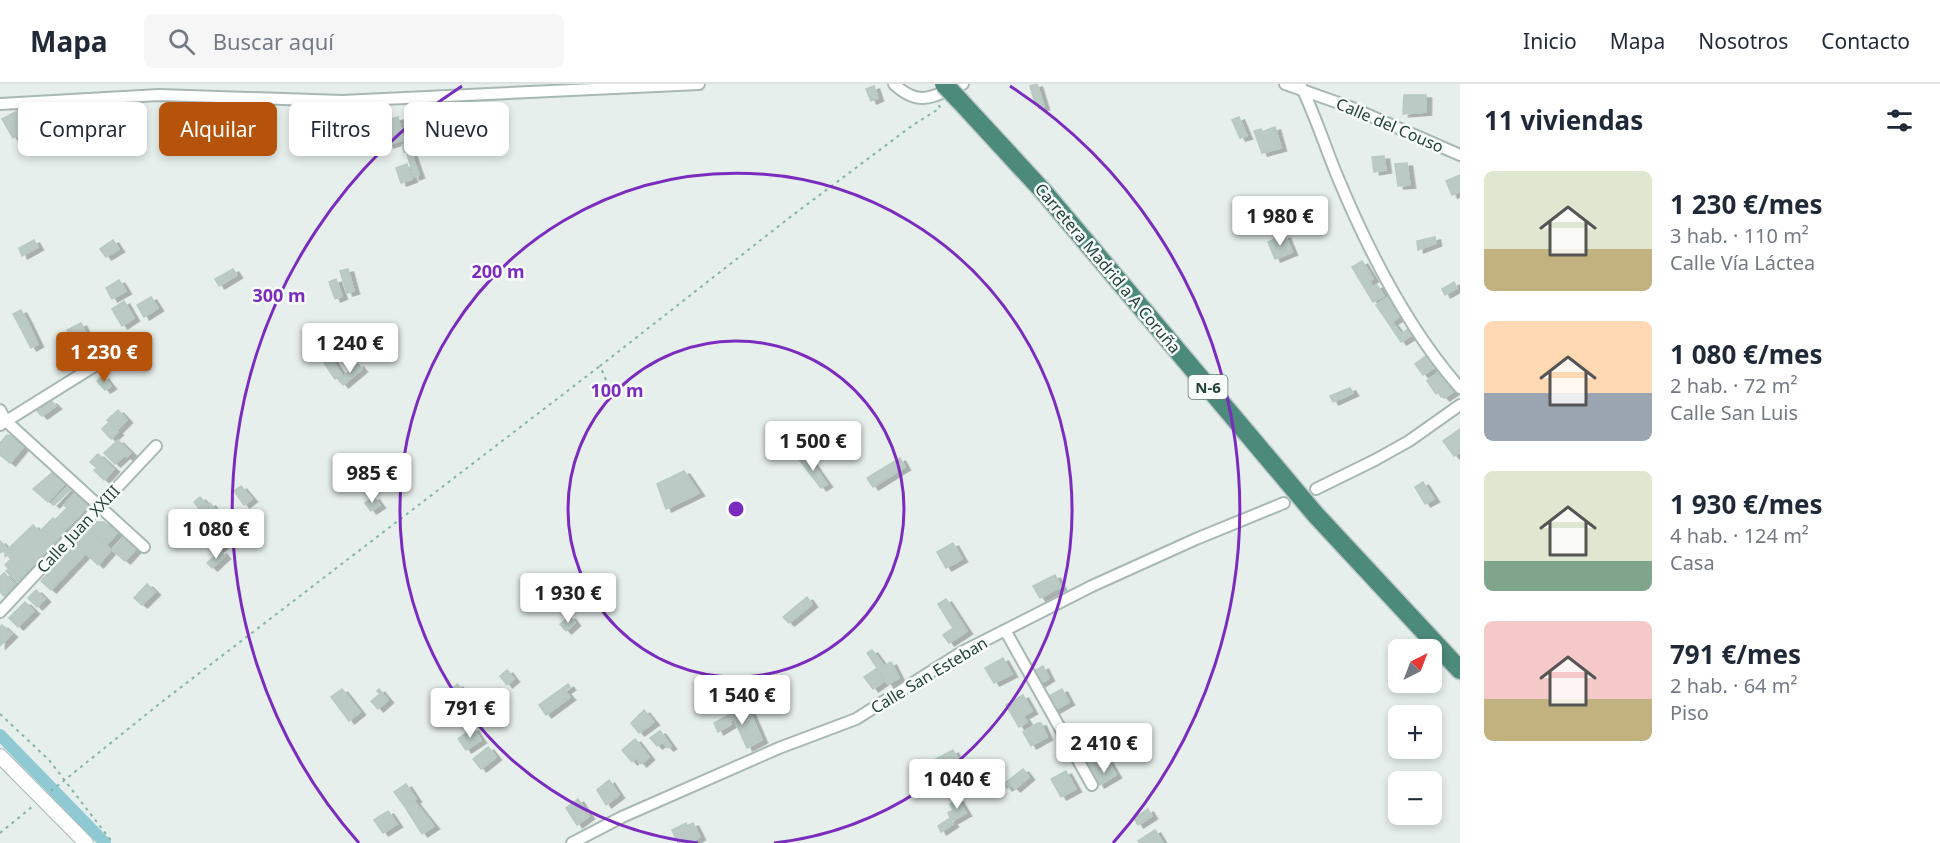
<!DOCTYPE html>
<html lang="es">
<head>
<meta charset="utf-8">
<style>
  body { margin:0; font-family:"Noto Sans",sans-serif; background:#f6f6f7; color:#1f2937; height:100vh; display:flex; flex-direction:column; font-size:22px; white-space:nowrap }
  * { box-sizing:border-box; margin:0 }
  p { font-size:20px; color:#747a83 }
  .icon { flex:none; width:33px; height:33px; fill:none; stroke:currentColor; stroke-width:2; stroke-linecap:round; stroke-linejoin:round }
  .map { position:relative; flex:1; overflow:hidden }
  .details { display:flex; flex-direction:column; background:#fff; width:480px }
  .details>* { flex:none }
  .hud { position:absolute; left:18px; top:18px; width:570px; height:54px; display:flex; gap:12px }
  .needle { width:39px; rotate:42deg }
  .fabs { position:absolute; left:1388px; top:555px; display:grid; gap:12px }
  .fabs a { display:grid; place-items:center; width:54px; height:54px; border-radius:9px; background:#fff; box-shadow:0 3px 9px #0003; font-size:30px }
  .price { position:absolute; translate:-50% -51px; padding:0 14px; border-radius:6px; background:#fff; color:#222; font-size:20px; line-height:39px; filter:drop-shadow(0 2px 3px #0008) }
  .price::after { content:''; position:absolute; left:50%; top:36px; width:18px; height:14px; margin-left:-9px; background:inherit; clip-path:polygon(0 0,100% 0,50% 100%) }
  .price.active { background:#b45309; color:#fff }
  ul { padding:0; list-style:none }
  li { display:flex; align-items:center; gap:18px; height:150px; padding:0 24px }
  li span { display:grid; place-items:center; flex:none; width:168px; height:120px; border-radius:9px; color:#555 }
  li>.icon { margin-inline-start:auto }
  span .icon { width:72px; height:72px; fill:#fffc; stroke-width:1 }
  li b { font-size:26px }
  h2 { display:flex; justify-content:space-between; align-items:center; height:72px; padding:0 24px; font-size:26px }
  .tag { padding:0 21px; border-radius:9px; background:#fff; box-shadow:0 3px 9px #0003; font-size:21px; line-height:54px }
  .tag.active { background:#b45309; color:#fff }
  header { display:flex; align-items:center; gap:36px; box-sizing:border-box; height:84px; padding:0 30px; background:#fff; border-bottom:2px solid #e0e1e3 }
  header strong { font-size:28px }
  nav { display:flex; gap:33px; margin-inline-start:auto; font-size:21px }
  .search { width:420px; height:54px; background:#f6f6f7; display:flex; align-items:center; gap:15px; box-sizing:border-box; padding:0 21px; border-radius:9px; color:#747a83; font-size:22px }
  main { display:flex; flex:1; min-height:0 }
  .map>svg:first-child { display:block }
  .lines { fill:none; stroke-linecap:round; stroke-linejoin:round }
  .canal { stroke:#8ec9d4; stroke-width:12 }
  .building { fill:#bbcac4; stroke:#b8c9c2; stroke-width:1.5; filter:url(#shadow) }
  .minor-casing { stroke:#a8b8b2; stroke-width:14 }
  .tertiary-casing { stroke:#a8b8b2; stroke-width:16 }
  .trunk-casing { stroke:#c2cac8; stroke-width:21 }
  .path { stroke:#86b3a5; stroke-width:2; stroke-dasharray:3 4.5; stroke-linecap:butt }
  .minor { stroke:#fff; stroke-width:10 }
  .tertiary { stroke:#fff; stroke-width:14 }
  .trunk { stroke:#4c8a7c; stroke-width:18 }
  .trunk-bridge-casing { stroke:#c2cac8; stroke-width:21; stroke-linecap:butt }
  .trunk-bridge { stroke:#4c8a7c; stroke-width:18 }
  .ring { fill:none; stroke:#7b2cbf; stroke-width:3 }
  .labels { text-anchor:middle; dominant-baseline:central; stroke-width:5; stroke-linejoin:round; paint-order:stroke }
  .shield { fill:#f7fbf9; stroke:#637a73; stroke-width:1.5 }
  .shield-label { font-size:15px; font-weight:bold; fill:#24423a }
  .street-label { font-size:16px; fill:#24423a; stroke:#f7fbf9 }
  .centre { fill:#7b2cbf; stroke:#f7fbf9; stroke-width:3 }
  .ring-label { font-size:18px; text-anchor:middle; font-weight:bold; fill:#7b2cbf; stroke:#f7fbf9; stroke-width:5; stroke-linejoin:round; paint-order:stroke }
</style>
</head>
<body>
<header>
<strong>Mapa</strong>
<div class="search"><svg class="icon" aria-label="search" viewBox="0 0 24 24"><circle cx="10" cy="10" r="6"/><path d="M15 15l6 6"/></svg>Buscar aquí</div>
<nav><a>Inicio</a><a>Mapa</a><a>Nosotros</a><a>Contacto</a></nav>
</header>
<main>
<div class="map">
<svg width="1460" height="759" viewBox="0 0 1460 759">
  <defs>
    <filter id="shadow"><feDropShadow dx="5.5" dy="3" stdDeviation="0" flood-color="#0004"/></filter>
  </defs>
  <rect width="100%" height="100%" fill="#e6efeb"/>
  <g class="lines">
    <path class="canal" d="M0 651 105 759"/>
  </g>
  <path class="building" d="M1037 0 1044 23 1039 24 1037 18 1035 19 1030 2Z
    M874 2 878 14 871 17 866 5Z
    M1404 11H1426V28L1403 30Z
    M93 21 95 44 87 45 85 33H81L80 22Z
    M56 23 60 41 40 42 39 24Z
    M56 23H65L68 38 60 39Z
    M19 26 30 44 13 54 2 35Z
    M398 33 403 56 388 61 381 38Z
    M1239 33 1247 52 1240 54 1232 36Z
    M1275 43 1281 64 1262 69 1254 47 1261 45 1262 48Z
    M329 45 334 62 318 67 313 50Z
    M408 59 419 91 414 93 406 67 404 68 402 61Z
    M1384 72 1386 86 1374 88 1372 73Z
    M1407 79 1410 101 1398 102 1395 80Z
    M407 80 412 95 401 99 396 84Z
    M1460 91V108L1452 111 1446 97Z
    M1285 151 1292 168 1275 175 1268 158Z
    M1435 153 1436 159 1418 166 1417 157Z
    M34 156 38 163 22 172 19 164Z
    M113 156 119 165 106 173 100 165Z
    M1362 177 1373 195 1369 197 1373 203 1377 201 1384 212 1373 218 1352 183Z
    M233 185 237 191 219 202 215 195Z
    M348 185 354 207 347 209 340 187Z
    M336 195 342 212 335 215 329 198Z
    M119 196 126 207 112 215 106 204Z
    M1454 198 1457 204 1445 211 1442 205Z
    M151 213 158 224 144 233 137 221Z
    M1388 213 1400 232 1389 240 1376 221Z
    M124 217 134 234 122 242 112 225Z
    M21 226 27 237 19 241 13 230Z
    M27 237 38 260 31 264 19 241Z
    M1392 238 1401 250 1408 245 1412 251 1401 258 1389 240Z
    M81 239 92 262 79 269 67 246Z
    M1427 271 1435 283 1423 291 1415 280Z
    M331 274 342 291 335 295 324 279Z
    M358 280 362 285 343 301 339 296Z
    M1439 288 1453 308 1444 314 1439 308 1436 310 1427 297Z
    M103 292 111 302 105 306 97 297Z
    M1350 304 1353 309 1333 318 1330 312Z
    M51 317 56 322 42 332 36 326Z
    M118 326 127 336 117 346 107 336Z
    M109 338 118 348 111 355 102 345Z
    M1460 345V368L1454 372 1443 357Z
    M7 351 11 352 24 362 10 379 0 371V359Z
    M118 356 131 369 127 373 125 371 115 380 104 369Z
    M98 370 114 385 104 396 94 386 97 384 90 378Z
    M807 372 827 400 821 404 800 377Z
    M900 374 905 383 873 403 867 394Z
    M684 387 699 409 666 425 657 400Z
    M53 388 65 399 48 418 33 405Z
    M1423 398 1434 415 1425 420 1415 403Z
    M68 402 71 405 54 421 52 419Z
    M241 402 252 415 244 421 234 407Z
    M75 409 87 420 86 424 77 434 64 421Z
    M200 413 207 421 210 419 235 451 217 466 204 452 214 443 194 418Z
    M374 413 380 421 371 427 365 419Z
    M66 425 76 435 65 446 55 436Z
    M53 434 65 446 52 461 39 448Z
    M97 438H104L117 449 106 461 89 446Z
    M33 441 52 461 28 486 8 465Z
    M89 446 111 466 98 481 76 460Z
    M123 454 136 465 125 477 112 466Z
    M0 457 28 486 17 498 6 487 9 485 5 481 11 475 3 467 0 469Z
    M953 459 962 475 946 484 937 468Z
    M76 460 86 469 51 506 41 497Z
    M221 467 225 472 212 484 207 479Z
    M4 489 15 500 4 512 0 508V493Z
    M1055 491 1061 503 1040 514 1033 502Z
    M147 500 155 508 142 521 134 514Z
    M36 506 45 515 37 523 28 514Z
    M807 513 812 520 789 539 783 533Z
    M946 515 967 547 949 559 943 551 953 544 938 520Z
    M25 518 34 527 18 543 9 534Z
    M570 532 575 539 566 547 560 540Z
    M2 541 12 550 0 562V543Z
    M872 566 884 582 891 578 899 594 888 600 867 569Z
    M1003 574 1012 590 994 599 985 584Z
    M1043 582 1049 594 1038 601 1031 589Z
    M876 585 884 597 873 605 864 593Z
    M507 586 514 595 507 601 500 592Z
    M748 594 753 603 742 609 738 600Z
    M457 600 469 612 464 616 453 604Z
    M568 600 570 603 565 607 570 613 546 631 539 621Z
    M342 605 360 628 349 637 331 613Z
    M379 605 388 616 378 625 371 617 380 610 377 607Z
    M1062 605 1069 618 1053 627 1045 614Z
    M1023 611 1032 627 1023 632 1027 638 1019 643 1006 621Z
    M747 621 762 656 747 664 734 635 729 638 731 640 718 648 714 639Z
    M644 626 654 638 639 649 631 639Z
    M1038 639H1041L1047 653 1031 662 1023 648Z
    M1087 640 1095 654 1077 664 1069 650Z
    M473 644 481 656 466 666 458 655Z
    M660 647 671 662 668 664 663 658 657 662 650 654Z
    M1095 654 1102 666 1084 676 1077 664Z
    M635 655 649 673 641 680 636 674 632 678 622 666Z
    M488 663 496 673 481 685 473 675Z
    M953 666 964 686 945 696 934 676Z
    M1102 666 1109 679 1104 682 1096 669Z
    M1092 672 1100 684 1092 689 1084 676Z
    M1109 679 1116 691 1099 701 1092 689Z
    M1023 685 1029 693 1015 705 1011 701 1007 704 1004 700Z
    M1066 687 1076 705 1061 713 1051 695Z
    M609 696 619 711 606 721 597 706Z
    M406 700 416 715 405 723 394 708Z
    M578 715 589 732 577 741 566 724Z
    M958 715 966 729 952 737 948 729 953 726 950 720Z
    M414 717 434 742 422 750 405 723Z
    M1148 725 1152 732 1138 741 1134 734Z
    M388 727 397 740 383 749 374 736Z
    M950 734 953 740 941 748 938 742Z
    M686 739 687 742 693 739 700 753 689 759H678L672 746Z
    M1155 746 1163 759H1140L1138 757Z"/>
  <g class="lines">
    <g class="minor-casing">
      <path id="minor" d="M894 0C921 25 934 11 963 0
        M1285 0 1350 23 1460 71
        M1300 0C1315 30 1325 63 1338 94 1368 166 1408 245 1460 304
        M0 20 159 11 342 17 699 0
        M0 326 6 337 144 463
        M0 341 117 268
        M1316 405 1375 376 1409 357 1460 321
        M0 528 156 362
        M1005 546 1092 701
        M572 759 622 733 779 664 856 635 962 568 1092 502 1196 455 1284 419"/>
    </g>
    <g class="tertiary-casing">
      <path id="tertiary" d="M0 672 86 759"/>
    </g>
    <g class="trunk-casing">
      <path id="trunk" d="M960 17 1043 107 1315 430 1460 586"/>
    </g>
    <path class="path" d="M606 296 600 282 789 134 913 41 940 24 939 21
      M0 630 49 676 113 759
      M51 707 163 617 600 282
      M0 749 33 722"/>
    <use href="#minor" class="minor"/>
    <use href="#tertiary" class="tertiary"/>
    <use href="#trunk" class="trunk"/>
    <g class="trunk-bridge-casing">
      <path id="trunk-bridge" d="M944 0 960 17"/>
    </g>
    <use href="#trunk-bridge" class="trunk-bridge"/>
  </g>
  <g class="ring">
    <circle cx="736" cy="425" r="168"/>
    <path d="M698 759A336 336 0 1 1 774 759"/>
    <path d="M359 759A504 504 0 0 1 462 2M1010 2A504 504 0 0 1 1113 759"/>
  </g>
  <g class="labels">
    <rect class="shield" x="1188.5" y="291" width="39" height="24" rx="4.5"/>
    <g class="shield-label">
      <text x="1208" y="303">N-6</text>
    </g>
    <g class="street-label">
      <text transform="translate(1390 41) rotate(23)">Calle del Couso</text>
      <text transform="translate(1108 184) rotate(50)">Carretera Madrid a A Coruña</text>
      <text transform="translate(78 445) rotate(-47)">Calle Juan XXIII</text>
      <text transform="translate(929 591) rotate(-31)">Calle San Esteban</text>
    </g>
  </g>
  <circle cx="736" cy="425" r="9" class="centre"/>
  <g class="ring-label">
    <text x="498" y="194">200 m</text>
    <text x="279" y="218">300 m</text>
    <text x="617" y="313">100 m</text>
  </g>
</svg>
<div class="fabs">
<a><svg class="needle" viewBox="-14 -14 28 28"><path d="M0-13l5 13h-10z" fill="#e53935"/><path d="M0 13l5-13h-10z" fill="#747a83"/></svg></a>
<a>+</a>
<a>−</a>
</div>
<b class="price" style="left:1280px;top:163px">1 980 €</b>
<b class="price" style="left:350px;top:290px">1 240 €</b>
<b class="price active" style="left:104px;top:299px">1 230 €</b>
<b class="price" style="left:813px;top:388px">1 500 €</b>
<b class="price" style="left:372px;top:420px">985 €</b>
<b class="price" style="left:216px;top:476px">1 080 €</b>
<b class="price" style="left:568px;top:540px">1 930 €</b>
<b class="price" style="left:742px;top:642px">1 540 €</b>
<b class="price" style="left:470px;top:655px">791 €</b>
<b class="price" style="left:1104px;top:690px">2 410 €</b>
<b class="price" style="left:957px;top:726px">1 040 €</b>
<div class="hud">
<a class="tag">Comprar</a>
<a class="tag active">Alquilar</a>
<a class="tag">Filtros</a>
<a class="tag">Nuevo</a>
</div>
</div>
<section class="details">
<h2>11 viviendas<svg class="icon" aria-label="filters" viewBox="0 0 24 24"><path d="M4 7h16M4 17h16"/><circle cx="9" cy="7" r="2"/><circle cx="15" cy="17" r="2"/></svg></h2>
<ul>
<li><span style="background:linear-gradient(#dfe7d0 65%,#c2b280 0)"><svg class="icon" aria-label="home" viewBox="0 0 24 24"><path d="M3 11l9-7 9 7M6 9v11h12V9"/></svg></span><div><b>1 230 €/mes</b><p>3 hab. · 110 m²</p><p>Calle Vía Láctea</p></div></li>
<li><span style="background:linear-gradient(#ffd9b3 60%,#9aa5b1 0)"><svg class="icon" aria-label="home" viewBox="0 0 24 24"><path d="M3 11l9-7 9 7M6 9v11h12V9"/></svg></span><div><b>1 080 €/mes</b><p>2 hab. · 72 m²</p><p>Calle San Luis</p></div></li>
<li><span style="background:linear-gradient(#dfe7d0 75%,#7fa58c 0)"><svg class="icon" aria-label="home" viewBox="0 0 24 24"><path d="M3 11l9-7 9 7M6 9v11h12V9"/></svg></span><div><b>1 930 €/mes</b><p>4 hab. · 124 m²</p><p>Casa</p></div></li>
<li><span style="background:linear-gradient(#f6c9c9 65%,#c2b280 0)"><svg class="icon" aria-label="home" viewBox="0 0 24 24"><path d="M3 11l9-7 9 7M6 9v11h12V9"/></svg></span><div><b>791 €/mes</b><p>2 hab. · 64 m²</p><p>Piso</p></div></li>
</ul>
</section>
</main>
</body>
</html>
